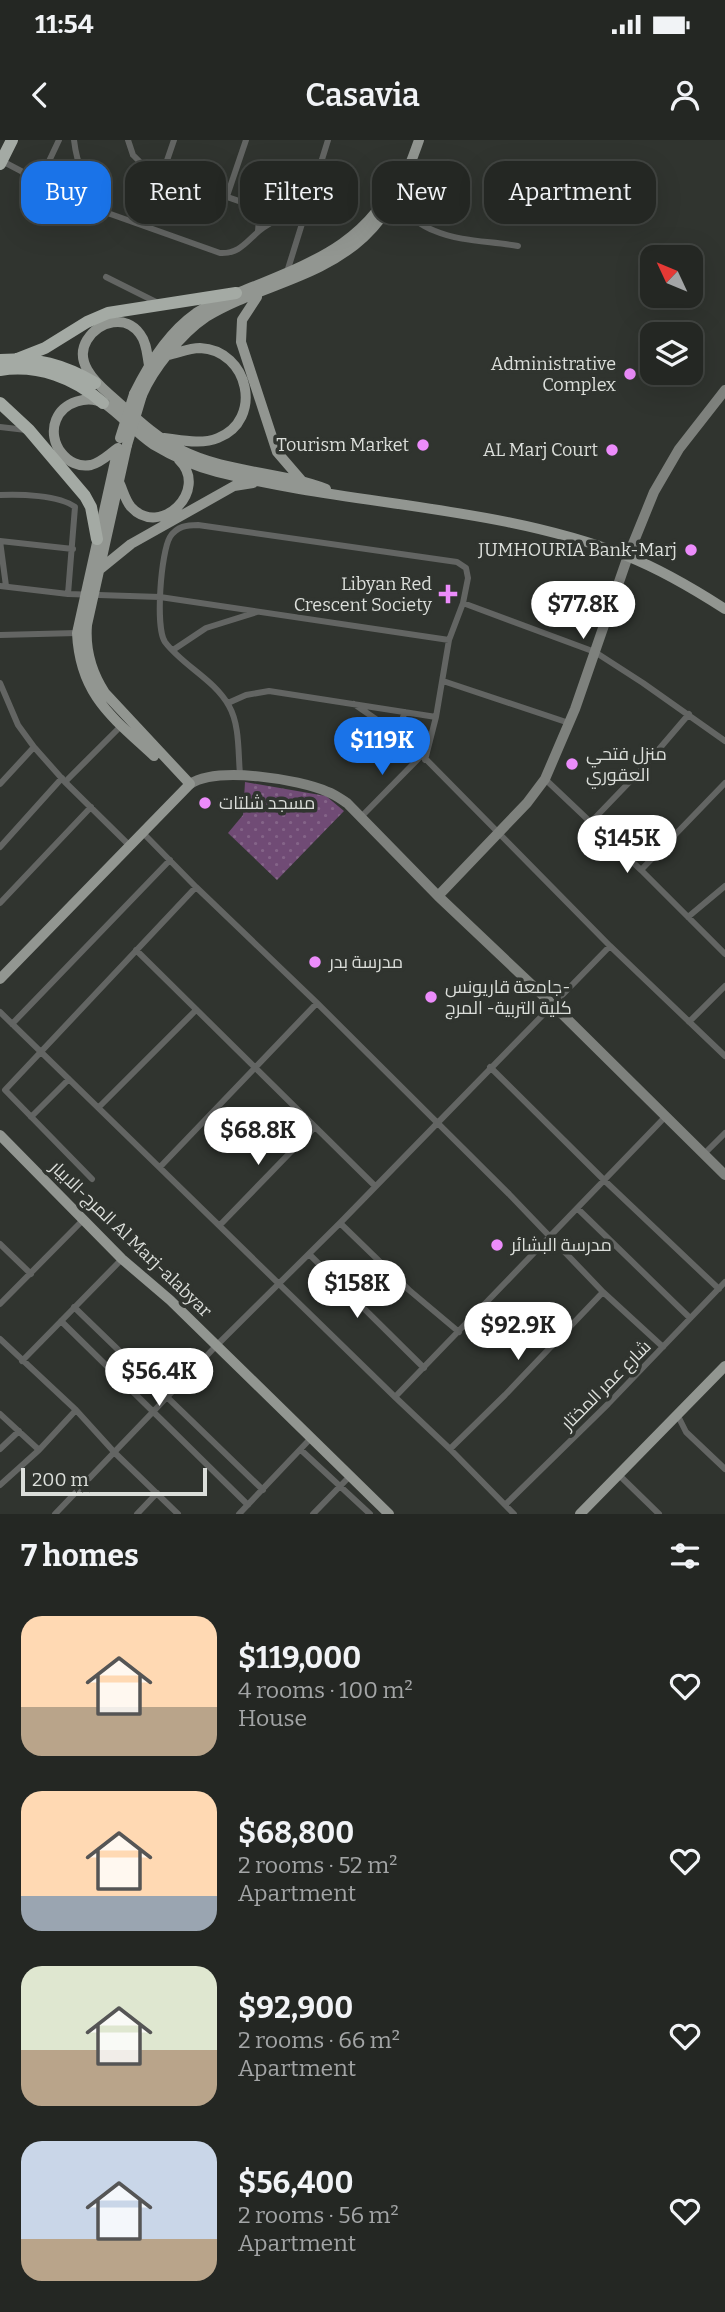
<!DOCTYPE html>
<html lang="en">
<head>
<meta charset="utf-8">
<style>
  body { margin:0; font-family:Bitter,Cairo,serif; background:#2c2f2b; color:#f1f3f6; height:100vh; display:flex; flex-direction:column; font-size:26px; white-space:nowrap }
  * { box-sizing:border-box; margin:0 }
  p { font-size:23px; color:#a3a5a6 }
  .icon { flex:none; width:38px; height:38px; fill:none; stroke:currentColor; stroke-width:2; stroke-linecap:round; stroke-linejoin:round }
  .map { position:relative; height:1374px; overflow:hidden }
  .side { display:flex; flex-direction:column; background:#242723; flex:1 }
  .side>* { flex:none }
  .top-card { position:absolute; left:21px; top:21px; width:684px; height:63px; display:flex; gap:14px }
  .needle { width:46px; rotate:314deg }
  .tools { position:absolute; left:640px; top:105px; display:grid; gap:14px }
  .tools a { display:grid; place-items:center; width:63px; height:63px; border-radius:14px; background:#242723; box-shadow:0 7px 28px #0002,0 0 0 2px #414441; font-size:35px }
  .scale { position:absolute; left:21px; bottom:18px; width:186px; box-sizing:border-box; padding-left:7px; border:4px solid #dbdeda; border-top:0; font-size:19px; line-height:24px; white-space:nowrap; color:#dbdeda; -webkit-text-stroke:5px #30342f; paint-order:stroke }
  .price { position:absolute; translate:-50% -60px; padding:0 16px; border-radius:24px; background:#fff; color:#222; font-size:23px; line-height:46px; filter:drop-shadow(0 2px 4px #0008) }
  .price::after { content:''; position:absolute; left:50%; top:42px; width:21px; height:16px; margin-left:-10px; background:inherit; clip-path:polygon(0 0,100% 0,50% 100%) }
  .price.active { background:#1a73e8; color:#fff }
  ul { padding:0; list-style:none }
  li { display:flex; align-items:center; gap:21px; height:175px; padding:0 21px }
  li span { display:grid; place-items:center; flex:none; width:196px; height:140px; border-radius:21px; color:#555 }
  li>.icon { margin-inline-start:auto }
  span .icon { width:84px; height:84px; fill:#fffc; stroke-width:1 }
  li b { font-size:30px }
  h2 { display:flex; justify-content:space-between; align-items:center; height:84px; padding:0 21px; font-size:30px }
  .tag { padding:0 24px; border-radius:21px; background:#242723; box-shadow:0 7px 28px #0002,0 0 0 2px #414441; font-size:24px; line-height:63px }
  .tag.active { background:#1a73e8; color:#fff }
  .status { display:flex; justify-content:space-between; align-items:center; height:49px; padding:0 35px; background:#242723; direction:ltr }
  .status svg { height:19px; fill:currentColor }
  header { display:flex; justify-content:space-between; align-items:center; height:91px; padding:0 21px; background:#242723; font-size:32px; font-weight:600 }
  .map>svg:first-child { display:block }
  .garden { fill:url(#garden-dots) }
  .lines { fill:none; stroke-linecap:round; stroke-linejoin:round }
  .street { stroke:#636563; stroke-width:6 }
  .secondary { stroke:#7e817d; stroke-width:10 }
  .primary { stroke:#929691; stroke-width:10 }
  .highway { stroke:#a4aaa4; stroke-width:12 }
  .primary-bridge { stroke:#929691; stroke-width:10 }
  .poi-dot { fill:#ec8cfb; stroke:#30342f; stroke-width:2.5 }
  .labels { text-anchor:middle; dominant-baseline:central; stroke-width:7; stroke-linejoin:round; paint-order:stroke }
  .poi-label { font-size:18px; fill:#dbdeda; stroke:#30342f; text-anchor:end }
  .street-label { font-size:18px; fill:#dbdeda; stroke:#30342f }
</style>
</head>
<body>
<div class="status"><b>11:54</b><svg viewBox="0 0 49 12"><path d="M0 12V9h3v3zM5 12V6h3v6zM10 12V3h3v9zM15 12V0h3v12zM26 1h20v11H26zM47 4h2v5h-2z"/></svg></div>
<header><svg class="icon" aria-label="back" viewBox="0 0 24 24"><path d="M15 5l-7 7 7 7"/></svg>Casavia<svg class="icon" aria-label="person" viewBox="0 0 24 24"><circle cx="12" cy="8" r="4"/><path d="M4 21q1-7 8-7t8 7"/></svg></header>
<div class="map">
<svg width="725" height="1374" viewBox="0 0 725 1374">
  <defs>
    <pattern id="garden-dots" width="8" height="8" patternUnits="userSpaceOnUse" patternTransform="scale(1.75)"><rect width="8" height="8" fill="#704b75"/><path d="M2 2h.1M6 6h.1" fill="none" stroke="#846488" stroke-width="1.8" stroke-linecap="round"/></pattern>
  </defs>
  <rect width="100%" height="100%" fill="#30342f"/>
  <path class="garden" d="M245 642 326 656 344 671 277 740 228 693 243 675Z"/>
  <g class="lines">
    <path class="street" d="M59 0 42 36 40 45 46 51 102 71
      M74 0C77 26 85 43 103 62L102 71 220 113C239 114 246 102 259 91 267 84 276 80 285 76
      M128 0 133 15 147 29 302 83
      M2 21 21 31 40 45
      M162 35 174 0
      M227 56 246 0
      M393 62C406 73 419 85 435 91 461 102 491 101 518 106
      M258 91 260 68
      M287 132 328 0
      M106 137 158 163
      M0 287 26 290
      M0 355C19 354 59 355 75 367L68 454
      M0 401 73 409
      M0 401 6 446
      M0 446 68 454 160 457 449 500
      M463 463 595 512 643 543 725 601
      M0 495 77 493
      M173 510 206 488 257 472
      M443 541 569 583
      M0 543 18 585 34 607 65 642 130 706
      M228 563 246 555 269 551 436 577
      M354 564 409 602 610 806 725 916
      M397 592 405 572
      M240 634C238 614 240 585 229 566 214 539 183 526 165 502 155 487 161 412 170 397 177 386 187 385 198 385L457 422 466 428 468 438 463 463 449 500 436 577 425 620
      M545 639 641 730 725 814
      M65 642 121 586
      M0 644 34 607
      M361 677 421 616
      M591 682 642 629 689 574
      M144 694 196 747
      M0 707 62 638
      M641 730 725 643
      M0 763 91 667
      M688 777 725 746
      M136 810 375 1046
      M0 872 395 1257 450 1309 514 1374
      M689 882 725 846
      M12 884 170 720
      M490 927 605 1041 719 1149
      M99 967 196 870
      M31 977 69 939
      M704 1014 725 993
      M160 1027 317 863
      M92 1039 5 950 196 747 317 863 509 1054 603 1152 663 1207
      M578 1069 690 1178
      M340 1083 409 1150 459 1192
      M220 1085 315 987
      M0 1104 31 1134
      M309 1114 424 1228
      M0 1164 83 1080
      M74 1167 263 1350
      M61 1181 248 1365
      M0 1199 76 1270 115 1313 178 1374
      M22 1221 122 1119
      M395 1257 666 976
      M0 1274 39 1310
      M677 1274 686 1292 725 1329
      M0 1309 19 1291
      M450 1309 505 1255 603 1152
      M301 1310 370 1374
      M618 1334 659 1374
      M0 1345 39 1310 76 1270
      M505 1365 608 1264 725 1142
      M55 1374 216 1206 340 1083 610 806
      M137 1374 157 1353
      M239 1374 311 1298
      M313 1374 350 1336"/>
    <path class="secondary" d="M190 644C218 626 298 639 328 652 334 654 341 659 347 663L438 756 552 864 725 1035
      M438 756 527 663 545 639 575 569 628 416 654 352 679 309 725 250"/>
    <path class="primary" d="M257 157 242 180 241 202 277 312 302 341
      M149 225C147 215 147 203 140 194 126 174 99 181 87 200 74 221 94 241 109 254 132 274 153 296 181 310 226 333 279 331 326 349
      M134 254C148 225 169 192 196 173 214 161 235 154 255 146 321 119 371 99 402 29
      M142 255C153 229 182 193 206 177 257 146 319 139 364 97 393 70 406 37 419 0
      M164 298C181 300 201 305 218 298 264 280 249 210 200 208 189 208 178 213 168 215
      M118 308C109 314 102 322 91 325 67 330 47 302 56 280 63 262 88 254 105 264 122 276 136 293 154 305 174 317 194 326 217 332 352 366 496 365 627 416 662 430 694 449 725 469
      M118 308 77 493C80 555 112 577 154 616
      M119 342C123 350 125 360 131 367 160 399 210 350 179 320
      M99 430 131 404 234 346 253 343
      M0 839 190 644 105 553C92 533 85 510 87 485L127 305
      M0 995 122 1119 170 1160 389 1374
      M580 1374 725 1226"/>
    <path class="highway" d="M0 24 12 0
      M17 219 45 208 87 182 108 173 236 153
      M0 220C36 217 64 225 95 243
      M0 230C38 224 75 238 103 263
      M0 263 29 290 85 356 91 367 97 399"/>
    <path class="primary-bridge" d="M120 298 134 254
      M127 305 142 255"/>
  </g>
  <g class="poi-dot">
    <circle cx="630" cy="234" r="7"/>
    <circle cx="423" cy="305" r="7"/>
    <circle cx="612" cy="310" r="7"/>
    <circle cx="691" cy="410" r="7"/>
    <path d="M444.5 443.5h7v7h7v7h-7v7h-7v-7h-7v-7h7z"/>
    <circle cx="572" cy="624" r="7"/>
    <circle cx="205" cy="663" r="7"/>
    <circle cx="315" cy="822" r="7"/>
    <circle cx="431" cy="857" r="7"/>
    <circle cx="497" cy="1105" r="7"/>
  </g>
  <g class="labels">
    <g class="poi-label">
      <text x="616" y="224">Administrative<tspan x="616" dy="21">Complex</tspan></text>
      <text x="409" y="305">Tourism Market</text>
      <text x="598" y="310">AL Marj Court</text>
      <text x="677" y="410">JUMHOURIA Bank-Marj</text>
      <text x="432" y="444">Libyan Red<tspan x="432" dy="21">Crescent Society</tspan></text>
      <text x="586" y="614" text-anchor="start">منزل فتحي<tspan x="586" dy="21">العقوري</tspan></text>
      <text x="219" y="663" text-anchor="start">مسجد شلتات</text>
      <text x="329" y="822" text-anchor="start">مدرسة بدر</text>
      <text x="445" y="847" text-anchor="start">جامعة قاريونس-<tspan x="445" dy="21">كلية التربية- المرج</tspan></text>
      <text x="511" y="1105" text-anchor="start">مدرسة البشائر</text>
    </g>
    <g class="street-label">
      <text transform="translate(131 1099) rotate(44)">المرج-الابيار Al Marj-alabyar</text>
      <text transform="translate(606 1245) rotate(-45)">شارع عمر المختار</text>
    </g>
  </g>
</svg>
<div class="tools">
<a><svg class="needle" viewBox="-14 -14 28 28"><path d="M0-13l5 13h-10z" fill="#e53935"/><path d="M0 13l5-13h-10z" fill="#a3a5a6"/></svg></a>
<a><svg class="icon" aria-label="layers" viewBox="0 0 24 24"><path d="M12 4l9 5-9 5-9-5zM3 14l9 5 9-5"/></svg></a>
</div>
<div class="scale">200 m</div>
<b class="price" style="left:583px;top:501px">$77.8K</b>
<b class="price active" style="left:382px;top:637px">$119K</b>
<b class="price" style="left:627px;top:735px">$145K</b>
<b class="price" style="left:258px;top:1027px">$68.8K</b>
<b class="price" style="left:357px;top:1180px">$158K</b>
<b class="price" style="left:518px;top:1222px">$92.9K</b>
<b class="price" style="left:159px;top:1268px">$56.4K</b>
<div class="top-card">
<a class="tag active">Buy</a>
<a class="tag">Rent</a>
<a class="tag">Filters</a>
<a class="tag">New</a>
<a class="tag">Apartment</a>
</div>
</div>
<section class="side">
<h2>7 homes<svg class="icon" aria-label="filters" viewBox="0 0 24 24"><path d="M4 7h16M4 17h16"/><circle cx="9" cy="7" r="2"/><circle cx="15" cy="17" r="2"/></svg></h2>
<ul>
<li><span style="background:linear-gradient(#ffd9b3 65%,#b9a48a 0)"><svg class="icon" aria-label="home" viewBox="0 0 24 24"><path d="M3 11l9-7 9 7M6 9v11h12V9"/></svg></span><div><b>$119,000</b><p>4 rooms · 100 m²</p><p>House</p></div><svg class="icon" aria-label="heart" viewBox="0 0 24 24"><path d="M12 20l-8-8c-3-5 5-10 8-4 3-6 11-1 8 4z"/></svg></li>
<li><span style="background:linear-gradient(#ffd9b3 75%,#9aa5b1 0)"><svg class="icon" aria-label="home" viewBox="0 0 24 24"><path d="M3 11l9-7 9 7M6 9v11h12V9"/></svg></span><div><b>$68,800</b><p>2 rooms · 52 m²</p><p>Apartment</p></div><svg class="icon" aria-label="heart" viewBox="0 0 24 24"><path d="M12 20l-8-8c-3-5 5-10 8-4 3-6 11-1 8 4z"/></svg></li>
<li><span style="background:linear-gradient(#dfe7d0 60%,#b9a48a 0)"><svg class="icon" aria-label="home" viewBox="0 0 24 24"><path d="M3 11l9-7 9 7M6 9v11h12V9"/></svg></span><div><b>$92,900</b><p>2 rooms · 66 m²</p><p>Apartment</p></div><svg class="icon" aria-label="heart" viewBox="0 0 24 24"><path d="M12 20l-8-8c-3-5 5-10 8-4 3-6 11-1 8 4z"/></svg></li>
<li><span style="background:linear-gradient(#c9d6e8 70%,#b9a48a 0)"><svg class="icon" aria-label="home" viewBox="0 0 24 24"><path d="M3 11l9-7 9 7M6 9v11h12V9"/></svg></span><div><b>$56,400</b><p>2 rooms · 56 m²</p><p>Apartment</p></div><svg class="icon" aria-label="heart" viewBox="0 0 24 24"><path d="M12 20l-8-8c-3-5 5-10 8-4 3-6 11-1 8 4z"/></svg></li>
</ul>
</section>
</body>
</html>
